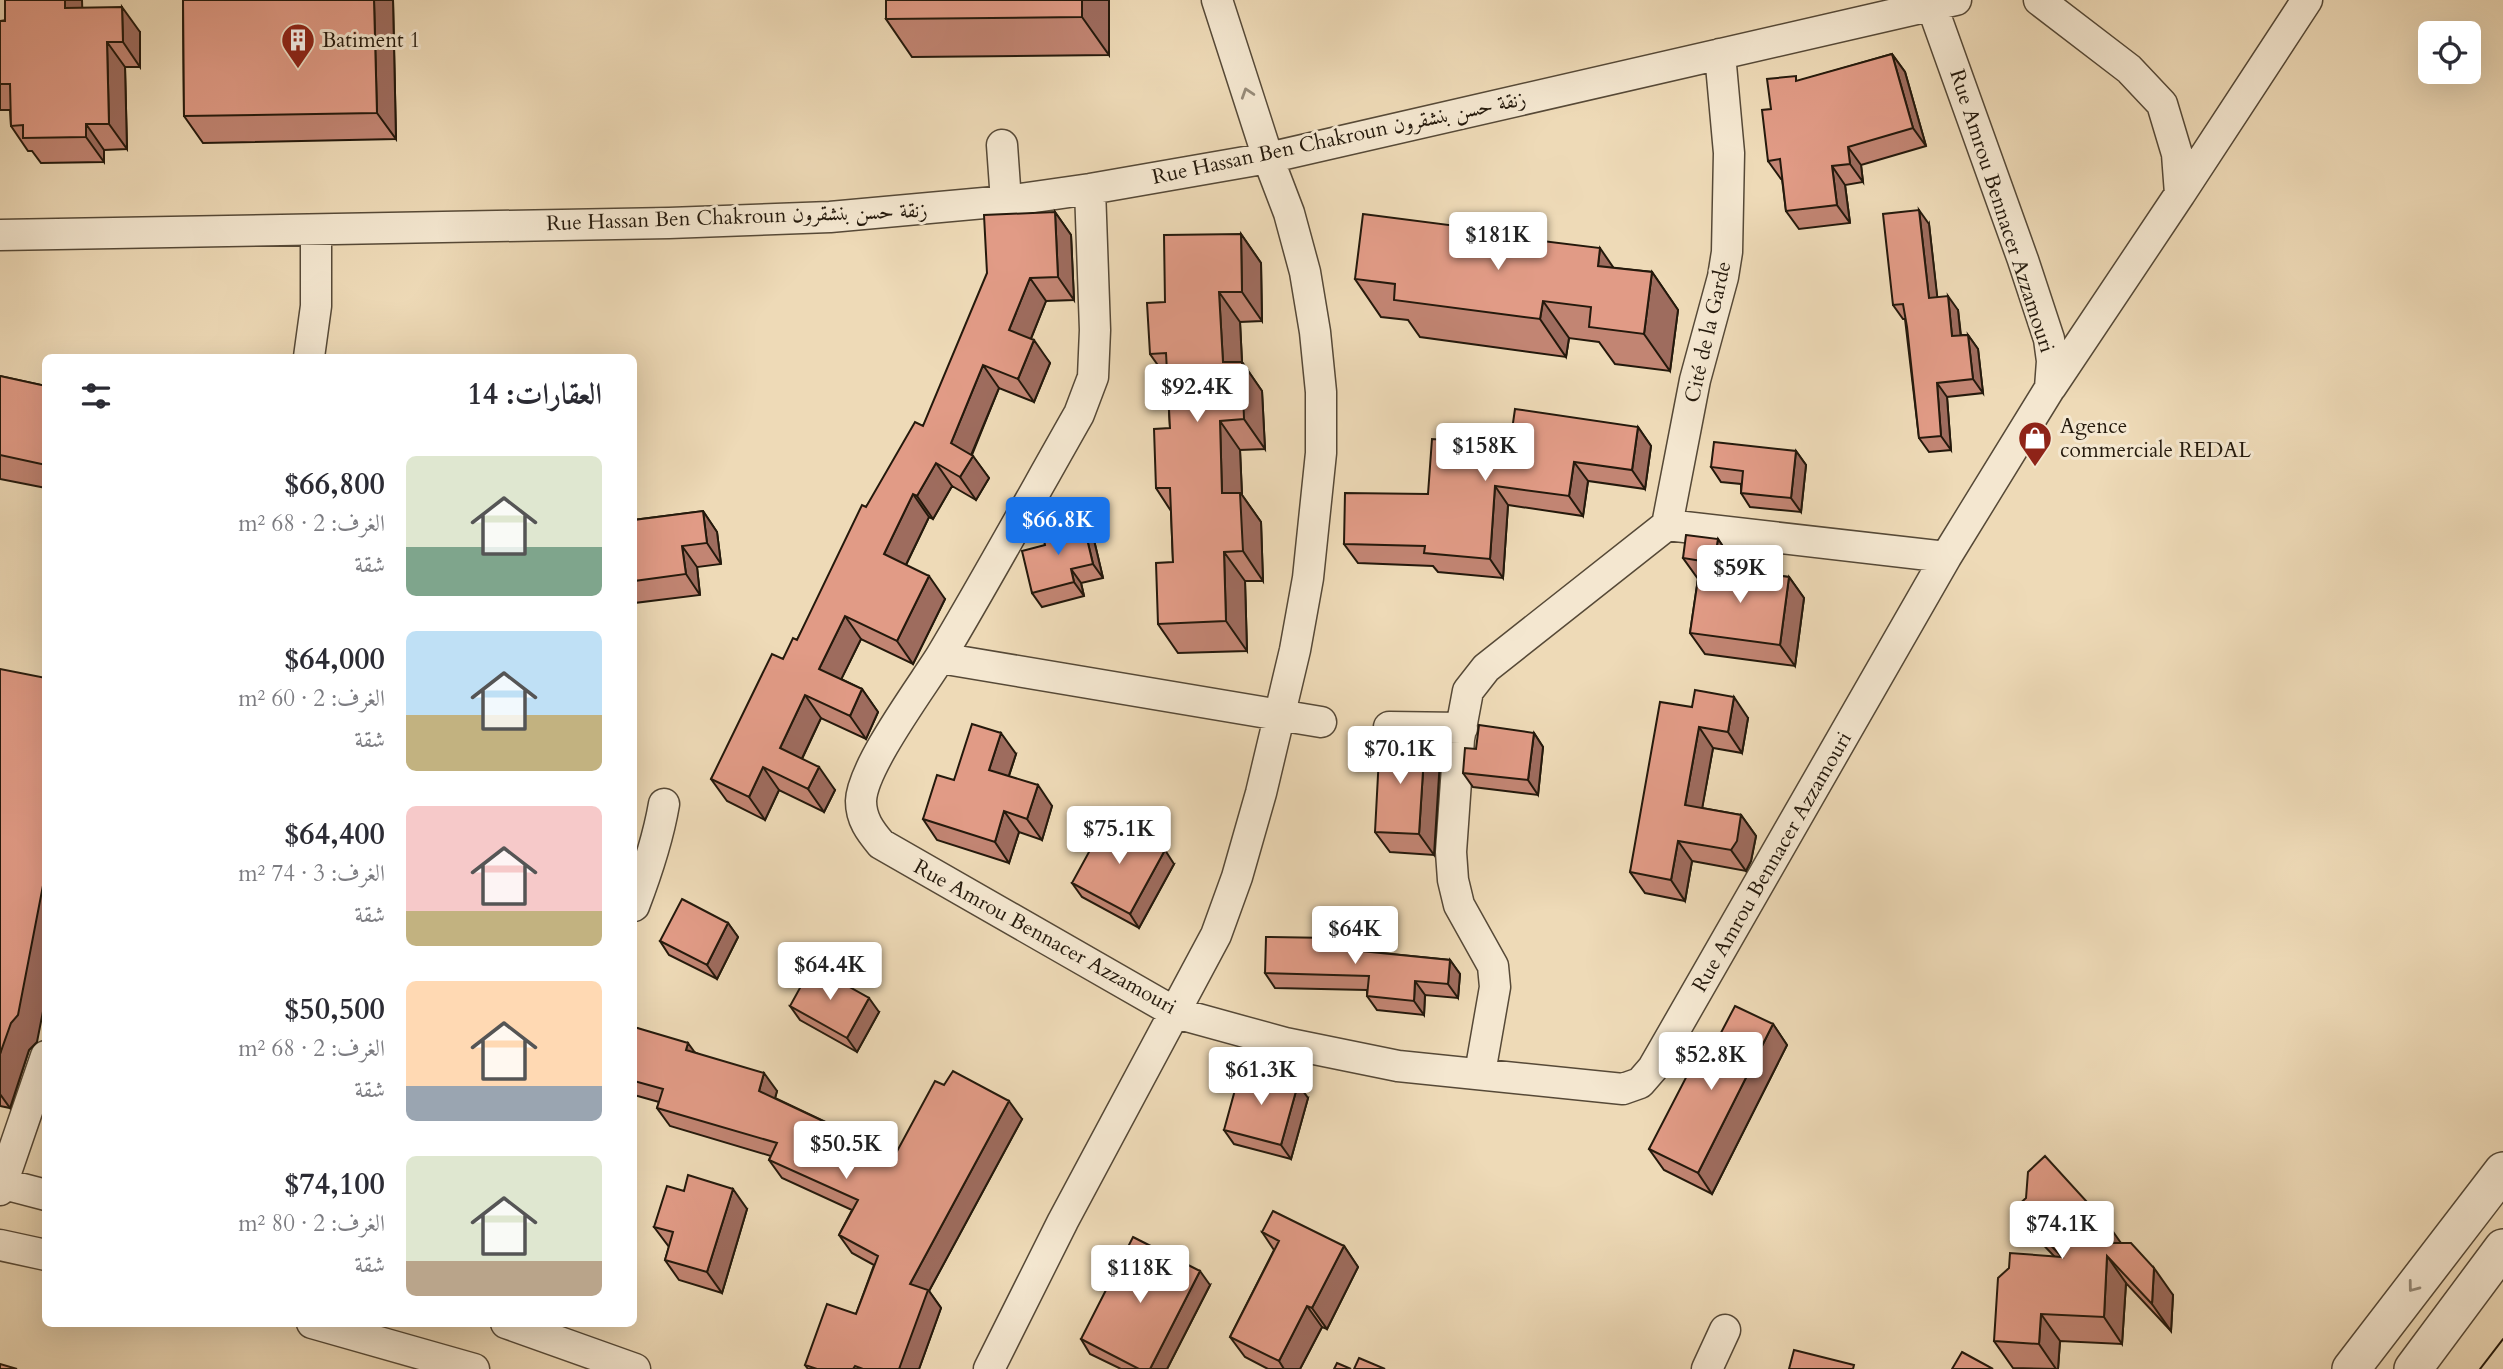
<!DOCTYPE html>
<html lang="ar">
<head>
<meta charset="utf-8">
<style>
  body { margin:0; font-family:Cardo,Amiri,serif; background:#f2f2f3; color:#2b2b33; direction:rtl; height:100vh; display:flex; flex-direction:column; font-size:26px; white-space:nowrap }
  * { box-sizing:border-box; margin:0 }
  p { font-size:23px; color:#7c7c81 }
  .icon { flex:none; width:38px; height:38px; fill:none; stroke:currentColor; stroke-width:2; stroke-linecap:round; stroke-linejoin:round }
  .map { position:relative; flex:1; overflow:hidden; direction:ltr }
  .drawer { position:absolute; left:42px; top:354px; width:595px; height:973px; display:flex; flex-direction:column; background:#fff; border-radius:10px; box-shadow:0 7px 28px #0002; direction:rtl }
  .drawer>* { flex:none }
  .fabs { position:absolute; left:2418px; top:21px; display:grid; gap:14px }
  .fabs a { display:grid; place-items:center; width:63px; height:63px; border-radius:10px; background:#fff; box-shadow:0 7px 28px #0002; font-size:35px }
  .price { position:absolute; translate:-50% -60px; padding:0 16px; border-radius:7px; background:#fff; color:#222; font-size:23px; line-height:46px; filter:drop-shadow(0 2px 4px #0008) }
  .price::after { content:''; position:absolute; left:50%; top:42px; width:21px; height:16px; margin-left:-10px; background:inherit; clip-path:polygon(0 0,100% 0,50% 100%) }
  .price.current { background:#1a73e8; color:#fff }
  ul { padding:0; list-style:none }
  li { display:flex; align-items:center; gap:21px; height:175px; padding:0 35px }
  li span { display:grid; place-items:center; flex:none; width:196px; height:140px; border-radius:10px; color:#555 }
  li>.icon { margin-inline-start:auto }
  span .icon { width:84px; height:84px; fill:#fffc; stroke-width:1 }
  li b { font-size:30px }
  h2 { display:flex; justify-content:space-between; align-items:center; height:84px; padding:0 35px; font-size:30px }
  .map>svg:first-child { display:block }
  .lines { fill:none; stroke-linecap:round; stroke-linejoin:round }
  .minor-casing { stroke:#564937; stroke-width:33 }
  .tertiary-casing { stroke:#564937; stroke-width:40 }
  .minor { stroke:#f4e7d0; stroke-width:30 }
  .tertiary { stroke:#f4e7d0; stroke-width:37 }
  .tram { stroke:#24190c; stroke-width:2 }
  .wall { fill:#c28573; stroke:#24190c; stroke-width:2 }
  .shaded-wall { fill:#9e6c5e; stroke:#24190c; stroke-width:2 }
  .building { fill:#e19b86; stroke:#24190c; stroke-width:2 }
  .oneway { stroke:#968a78 }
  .labels { text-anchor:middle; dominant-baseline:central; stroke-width:6; stroke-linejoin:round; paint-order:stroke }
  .poi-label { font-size:21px; fill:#24190c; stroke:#f4e7d0; text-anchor:start }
  .street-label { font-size:21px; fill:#24190c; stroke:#f4e7d0 }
</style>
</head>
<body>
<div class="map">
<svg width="2503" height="1369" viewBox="0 0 2503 1369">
  <rect width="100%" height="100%" fill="#eedab7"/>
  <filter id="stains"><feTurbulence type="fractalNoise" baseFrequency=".00286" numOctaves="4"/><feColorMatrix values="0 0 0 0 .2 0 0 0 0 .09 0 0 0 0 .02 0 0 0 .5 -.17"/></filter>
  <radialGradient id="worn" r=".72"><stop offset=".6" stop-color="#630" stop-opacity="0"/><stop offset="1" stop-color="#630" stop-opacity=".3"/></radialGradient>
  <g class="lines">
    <g class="minor-casing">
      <path id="minor" d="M2039 0 2129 69 2162 104 2177 154 2180 194 2051 387
        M1002 145 1006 201
        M1090 189 1095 330 1093 377 1079 414C1033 495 988 577 941 656 921 688 862 767 861 801 861 819 870 831 881 844L1176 1013 1285 1043 1398 1066 1623 1089 1640 1083 1653 1068 1946 557 2050 388 2052 361 2049 339 2023 260 1932 6
        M2180 194 2307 0
        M0 235 669 223 830 217 1006 201 1090 189 1268 158 1956 0
        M309 357 316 306V230
        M1667 525 1946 557
        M940 658 1321 722
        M1389 727 1462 728
        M634 906C647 872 658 839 664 804
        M1480 1073 1495 987 1493 966 1459 905 1453 880 1451 852 1459 739 1468 691 1486 668 1667 525 1695 380 1723 277 1727 252 1729 153 1720 54
        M0 1183 46 1195
        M0 1190 46 1056
        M0 1245 46 1255
        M312 1323 474 1369
        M506 1323 635 1369
        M989 1369 1063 1221 1216 935 1237 877 1261 793 1295 650 1308 578 1321 453V392L1315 332 1305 272 1289 213 1268 158 1217 0
        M1707 1369 1725 1330"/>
    </g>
    <g class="tertiary-casing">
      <path id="tertiary" d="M2351 1369 2503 1171
        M2413 1369 2503 1248"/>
    </g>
    <use href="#minor" class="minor"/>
    <use href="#tertiary" class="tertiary"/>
    <path class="tram" d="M2480 1369 2503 1339"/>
  </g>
  <path class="wall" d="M183 0H393L396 139 203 143 184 116Z
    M1109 0V55L912 57 886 19Z
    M82 8 140 32V67H125L127 149 104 150V162L41 163 32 151H28L11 126 10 110H0V21Z
    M1892 54 1905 72 1926 146 1861 165 1863 182 1845 185 1850 223 1799 229 1786 211 1782 179H1781L1768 161 1771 109 1799 81Z
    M1055 212 1071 235 1074 300 1046 301 1031 339 1050 363 1034 402 999 388 972 455 989 478 976 500 952 486 933 519 929 517 906 565 945 599 913 664 861 639 841 679 862 689 878 712 866 739 821 718 802 759 835 790 824 812 779 790 765 820 727 801 711 779 783 659 797 640 866 507 923 426Z
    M1929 224 1937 297 1958 310 1961 335H1968L1978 349 1983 393 1947 397 1951 450 1929 452 1919 438 1905 319H1903L1893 305Z
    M1456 226 1511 229 1517 238 1614 268 1652 272 1678 310 1670 371 1615 364 1599 342 1569 338 1566 357 1420 337 1408 320 1381 317 1355 279Z
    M1241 234 1261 263 1262 321 1240 322 1242 362 1262 391 1265 449 1240 450 1242 495 1261 522 1263 581H1245L1247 651 1178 653 1158 624 1173 562 1171 511 1156 488 1170 428 1167 378 1150 354 1165 302Z
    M0 376 46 386V488L0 479Z
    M1638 427 1651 446 1645 489 1588 481 1583 516 1508 505 1503 578 1438 572 1433 566 1358 563 1344 544 1510 444Z
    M1796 451 1806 465 1801 512 1750 507 1741 493V484L1721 482 1711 467Z
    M703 511 717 532 721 564 697 567 700 595 634 603V520Z
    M1083 522 1093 536 1103 578 1081 583 1084 596 1042 607 1032 593 1045 545Z
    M1718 539 1732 560 1731 569 1789 577 1804 598 1795 666 1705 654 1690 633 1698 579 1683 558Z
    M0 669 37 1042 29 1050 10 1108 0 1106Z
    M1692 707 1748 718 1742 753 1713 748 1702 808 1741 815 1756 836 1751 861 1746 871 1692 861 1685 901 1645 893 1630 872Z
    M1534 733 1543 747 1538 795 1473 787 1463 773 1476 749Z
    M1425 740 1440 760 1434 855 1390 852 1375 832Z
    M1016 754 1009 776 1052 806 1042 840 1019 832 1009 863 937 840 923 819 954 780Z
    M1174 864 1139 928 1082 897 1072 883Z
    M728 923 738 937 717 979 669 955 660 941Z
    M1340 949 1450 960 1460 974 1458 998 1425 995 1424 1015 1377 1010 1367 996V990L1275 988 1265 973Z
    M790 1006 879 1012 857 1052 800 1020Z
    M1773 1024 1787 1045 1712 1194 1664 1170 1649 1149 1702 1069Z
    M634 1027 696 1053 777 1091 775 1098 895 1155 944 1085 1022 1119 929 1291 941 1308 919 1369H808L805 1365 856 1314 874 1265 852 1253 839 1235 852 1210 782 1178 769 1160 771 1156 670 1126 657 1108 659 1102 634 1095Z
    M1308 1098 1291 1159 1234 1144 1224 1130Z
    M2015 1208 2122 1243 2173 1295 2171 1331 2126 1283 2122 1344 2060 1341 2058 1369 2013 1368 1994 1341 2055 1257 2034 1235Z
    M747 1209 722 1293 679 1280 665 1260 669 1247 654 1227Z
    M1262 1232 1344 1246 1358 1267 1327 1329 1322 1327 1300 1369H1268L1245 1357 1230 1337 1274 1250Z
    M1210 1285 1167 1369H1121L1090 1354 1081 1339Z"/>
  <path class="shaded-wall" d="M65 0H82L83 33 65 8Z
    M374 0H393L396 139 377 113Z
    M1082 0H1109V55L1082 17Z
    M122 7 140 32V67L123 42Z
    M107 42 125 67 127 149 109 124Z
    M1892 54 1905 72 1926 146 1913 128Z
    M86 124 104 150V162L86 137Z
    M1848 147 1861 165 1863 182 1850 164Z
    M1832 166 1845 185 1850 223 1837 205Z
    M1919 210 1929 224 1939 312 1929 298Z
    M1055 212 1071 235 1074 300 1058 277Z
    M1511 229 1538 267 1510 237Z
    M1241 234 1261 263 1262 321 1242 292Z
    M1600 248 1626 286 1598 266Z
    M1652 272 1678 310 1670 371 1644 334Z
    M1030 278 1046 301 1025 353 1009 330Z
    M1219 292 1240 322 1242 362 1262 391 1265 449 1244 419 1223 362Z
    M1948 296 1958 310 1962 350 1952 336Z
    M1543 301 1569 338 1566 357 1540 319Z
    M1968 335 1978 349 1983 393 1973 379Z
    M1034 340 1050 363 1034 402 1018 379Z
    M983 365 999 388 967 465 951 443Z
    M1937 383 1947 397 1951 450 1941 436Z
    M1220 421 1240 450 1242 495 1261 522 1263 581 1243 551 1222 493Z
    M1638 427 1651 446 1645 489 1632 470Z
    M1796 451 1806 465 1801 512 1791 498Z
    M973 456 989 478 976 500 960 477Z
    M1574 462 1588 481 1583 516 1569 496Z
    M936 463 952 486 933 519 917 496Z
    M1495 486 1508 505 1503 578 1490 559Z
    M913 494 929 517 900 577 884 554Z
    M703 511 717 532 721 564 707 543Z
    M1083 522 1093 536 1103 578 1093 564Z
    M1718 539 1732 560 1729 584 1714 563Z
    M682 546 697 567 700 595 686 574Z
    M1224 552 1245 581 1247 651 1226 621Z
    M1071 569 1081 583 1084 596 1074 582Z
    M929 576 945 599 913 664 897 641Z
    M1789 577 1804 598 1795 666 1780 645Z
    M845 616 861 639 835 692 819 669Z
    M862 689 878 712 866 739 850 716Z
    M805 695 821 718 796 771 780 748Z
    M1734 697 1748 718 1742 753 1728 732Z
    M1699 727 1713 748 1699 826 1685 805Z
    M1001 733 1016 754 1004 790 989 770Z
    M1534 733 1543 747 1538 795 1528 780Z
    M1425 740 1440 760 1434 855 1419 834Z
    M763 767 779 790 765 820 749 797Z
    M819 767 835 790 824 812 808 789Z
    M1038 785 1052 806 1042 840 1027 819Z
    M1004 811 1019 832 1009 863 995 842Z
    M1741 815 1756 836 1751 861 1746 871 1731 850Z
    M1678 841 1692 861 1685 901 1671 880Z
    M1165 850 1174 864 1139 928 1130 914Z
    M46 870V996L37 1042 29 1050 10 1108 0 1094V1054Z
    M728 923 738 937 717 979 707 965Z
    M1332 938 1342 953 1332 948Z
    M1450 960 1460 974 1458 998 1448 984Z
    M1415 981 1425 995 1424 1015 1414 1001Z
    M869 998 879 1012 857 1052 847 1038Z
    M1773 1024 1787 1045 1712 1194 1698 1173Z
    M688 1043 701 1061 686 1050Z
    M764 1073 777 1091 772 1109 759 1091Z
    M1298 1084 1308 1098 1291 1159 1281 1145Z
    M1009 1101 1022 1119 929 1291 941 1308 919 1369H899L910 1284Z
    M733 1189 747 1209 722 1293 707 1272Z
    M2109 1226 2128 1253 2108 1243Z
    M1344 1246 1358 1267 1327 1329 1312 1308Z
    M2107 1256 2126 1283 2122 1344 2104 1317Z
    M2154 1268 2173 1295 2171 1331 2152 1304Z
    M1200 1271 1210 1285 1167 1369H1150Z
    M1307 1306 1322 1327 1300 1369H1284L1279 1361Z
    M2041 1314 2060 1341 2058 1369H2056L2039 1344Z"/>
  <path class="building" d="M5 0H65V8L122 7 123 42H107L109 124H86V137L23 138V125L11 126 10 84H0V21H5Z
    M183 0H374L377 113 184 116Z
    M886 0H1082V17L886 19Z
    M1892 54 1913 128 1848 147 1850 164 1832 166 1837 205 1786 211 1780 159 1768 161 1762 110 1771 109 1767 79 1796 76V81Z
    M1919 210 1929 298 1948 296 1952 336 1968 335 1973 379 1937 383 1941 436 1919 438 1907 327 1903 304 1893 305 1883 214Z
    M1055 212 1058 277 1030 278 1009 330 1034 340 1018 379 983 365 951 443 973 456 960 477 936 463 917 496 913 494 884 554 929 576 897 641 845 616 819 669 862 689 850 716 805 695 780 748 819 767 808 789 763 767 749 797 711 779 772 654 783 659 793 638 797 640 862 505 866 507 915 422 923 426 987 273 984 215Z
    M1363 214 1456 226 1457 222 1511 229 1510 237 1600 248 1598 266 1652 272 1644 334 1589 327 1591 307 1543 301 1540 319 1394 300 1395 284 1355 279Z
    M1241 234 1242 292H1219L1223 362H1242L1244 419 1220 421 1222 493H1240L1243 551 1224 552 1226 621 1158 624 1156 563 1173 562 1170 488H1156L1154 429 1170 428 1166 353 1150 354 1147 303 1165 302 1164 235Z
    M0 376 46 386V465L0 455Z
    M1515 409 1638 427 1632 470 1574 462 1569 496 1495 486 1490 559 1424 553 1425 546 1344 544 1345 493 1428 494 1432 439 1510 444Z
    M1714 442 1796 451 1791 498 1741 493 1743 471 1711 467Z
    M703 511 707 543 682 546 686 574 634 581V520Z
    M1083 522 1093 564 1071 569 1074 582 1032 593 1022 551 1045 545 1042 532Z
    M1686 535 1718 539 1714 563 1683 558Z
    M1700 565 1789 577 1780 645 1690 633Z
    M0 669 46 678V870L18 1015 11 1023 0 1054Z
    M1695 690 1734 697 1728 732 1699 727 1685 805 1741 815 1737 841 1731 850 1678 841 1671 880 1630 872 1660 702 1692 707Z
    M972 724 1001 733 989 770 1038 785 1027 819 1004 811 995 842 923 819 937 775 954 780Z
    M1479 725 1534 733 1528 780 1463 773 1465 748 1476 749Z
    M1380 737 1425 740 1419 834 1375 832Z
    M1107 819 1165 850 1130 914 1072 883Z
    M682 899 728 923 707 965 660 941Z
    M1266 937 1332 938V948L1450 960 1448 984 1415 981 1414 1001 1367 996 1369 976 1265 973Z
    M812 966 869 998 847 1038 790 1006Z
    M1735 1006 1773 1024 1698 1173 1649 1149 1693 1064 1702 1069Z
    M634 1027 688 1043 686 1050 764 1073 759 1091 895 1155 935 1081 944 1085 953 1071 1009 1101 910 1284 928 1290 899 1369H863L855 1366 853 1369H817L805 1365 827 1304 856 1314 878 1256 839 1235 858 1200 769 1160 777 1143 657 1108 663 1089 634 1081Z
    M1241 1068 1298 1084 1281 1145 1224 1130Z
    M2045 1156 2109 1226 2108 1243H2131L2154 1268 2152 1304 2107 1256 2104 1317 2041 1314 2039 1344 1994 1341 1998 1278 2009 1268 2010 1253 2062 1257 2015 1208 2026 1198 2028 1172Z
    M688 1175 733 1189 707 1272 665 1260 673 1232 654 1227 667 1186 684 1191Z
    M1273 1211 1344 1246 1312 1308 1307 1306 1279 1361 1230 1337 1279 1241 1262 1232Z
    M1133 1237 1200 1271 1150 1369H1139L1081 1339Z
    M1794 1350 1854 1365 1853 1369H1789Z
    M1962 1352 1993 1369H1952Z
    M1359 1358 1385 1369H1354Z
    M1337 1363 1351 1369H1334Z
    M0 1364 17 1369H0Z"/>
  <defs><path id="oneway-chevron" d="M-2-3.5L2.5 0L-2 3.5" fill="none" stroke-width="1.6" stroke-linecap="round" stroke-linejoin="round" transform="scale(1.75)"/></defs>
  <g class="oneway">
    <use href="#oneway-chevron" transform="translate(1247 93) rotate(-108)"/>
    <use href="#oneway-chevron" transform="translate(2413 1287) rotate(127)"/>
  </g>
  <defs>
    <g id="building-pin" transform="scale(1.75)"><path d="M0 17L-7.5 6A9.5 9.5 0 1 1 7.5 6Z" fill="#8f2418" stroke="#f4e7d0"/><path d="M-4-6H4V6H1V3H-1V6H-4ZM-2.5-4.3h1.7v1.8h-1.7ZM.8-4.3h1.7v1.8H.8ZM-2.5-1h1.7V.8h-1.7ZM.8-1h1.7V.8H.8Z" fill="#fff"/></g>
    <g id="shop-pin" transform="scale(1.75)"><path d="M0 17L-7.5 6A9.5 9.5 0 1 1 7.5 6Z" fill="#8f2418" stroke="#f4e7d0"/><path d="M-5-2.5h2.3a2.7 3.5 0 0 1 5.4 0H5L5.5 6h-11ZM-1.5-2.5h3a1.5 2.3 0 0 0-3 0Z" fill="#fff"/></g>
  </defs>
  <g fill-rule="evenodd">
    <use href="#building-pin" x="298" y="40"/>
    <use href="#shop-pin" x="2035" y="438"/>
  </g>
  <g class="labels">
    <g class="poi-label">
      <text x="322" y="40">Batiment 1</text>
      <text x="2060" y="426">Agence<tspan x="2060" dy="24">commerciale REDAL</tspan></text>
    </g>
    <g class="street-label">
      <text transform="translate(1339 138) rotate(-12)">Rue Hassan Ben Chakroun زنقة حسن بنشقرون</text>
      <text transform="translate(2002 211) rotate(72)">Rue Amrou Bennacer Azzamouri</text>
      <text transform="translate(737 217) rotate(-2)">Rue Hassan Ben Chakroun زنقة حسن بنشقرون</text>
      <text transform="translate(1708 332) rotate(-77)">Cité de la Garde</text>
      <text transform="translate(1772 862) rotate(-60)">Rue Amrou Bennacer Azzamouri</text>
      <text transform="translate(1045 937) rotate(29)">Rue Amrou Bennacer Azzamouri</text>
    </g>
  </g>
  <rect width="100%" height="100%" filter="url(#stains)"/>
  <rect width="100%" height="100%" fill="url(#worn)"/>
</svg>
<div class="fabs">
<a><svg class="icon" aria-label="locate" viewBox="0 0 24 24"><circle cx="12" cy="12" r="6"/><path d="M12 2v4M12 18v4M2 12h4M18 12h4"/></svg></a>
</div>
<b class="price" style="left:1498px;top:272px">$181K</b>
<b class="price" style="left:1197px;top:424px">$92.4K</b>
<b class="price" style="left:1485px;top:483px">$158K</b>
<b class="price current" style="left:1058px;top:557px">$66.8K</b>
<b class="price" style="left:1740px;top:605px">$59K</b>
<b class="price" style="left:1400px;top:786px">$70.1K</b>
<b class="price" style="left:1119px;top:866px">$75.1K</b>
<b class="price" style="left:1355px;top:966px">$64K</b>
<b class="price" style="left:830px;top:1002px">$64.4K</b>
<b class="price" style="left:1711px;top:1092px">$52.8K</b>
<b class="price" style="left:1261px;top:1107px">$61.3K</b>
<b class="price" style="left:846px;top:1181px">$50.5K</b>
<b class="price" style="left:2062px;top:1261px">$74.1K</b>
<b class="price" style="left:1140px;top:1305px">$118K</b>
<section class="drawer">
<h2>العقارات: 14<svg class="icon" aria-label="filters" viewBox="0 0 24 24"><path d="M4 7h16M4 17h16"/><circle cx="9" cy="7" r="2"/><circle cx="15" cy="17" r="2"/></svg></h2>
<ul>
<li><span style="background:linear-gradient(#dfe7d0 65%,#7fa58c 0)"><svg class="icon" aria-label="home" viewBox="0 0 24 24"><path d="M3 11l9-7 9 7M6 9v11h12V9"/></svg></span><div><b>$66,800</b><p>الغرف: 2 · 68 m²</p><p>شقة</p></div></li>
<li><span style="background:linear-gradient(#bfe0f5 60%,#c2b280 0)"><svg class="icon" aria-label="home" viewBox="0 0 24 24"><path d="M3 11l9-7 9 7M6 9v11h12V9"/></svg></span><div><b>$64,000</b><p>الغرف: 2 · 60 m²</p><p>شقة</p></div></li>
<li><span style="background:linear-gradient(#f6c9c9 75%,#c2b280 0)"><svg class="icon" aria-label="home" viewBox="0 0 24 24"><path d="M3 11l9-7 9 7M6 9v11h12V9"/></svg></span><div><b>$64,400</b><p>الغرف: 3 · 74 m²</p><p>شقة</p></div></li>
<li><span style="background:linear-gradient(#ffd9b3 75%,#9aa5b1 0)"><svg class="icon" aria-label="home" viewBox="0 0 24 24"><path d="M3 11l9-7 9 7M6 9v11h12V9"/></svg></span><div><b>$50,500</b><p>الغرف: 2 · 68 m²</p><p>شقة</p></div></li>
<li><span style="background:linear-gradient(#dfe7d0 75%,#b9a48a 0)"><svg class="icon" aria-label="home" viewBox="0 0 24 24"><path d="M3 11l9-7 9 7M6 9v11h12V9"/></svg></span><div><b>$74,100</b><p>الغرف: 2 · 80 m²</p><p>شقة</p></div></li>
</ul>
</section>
</div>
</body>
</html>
